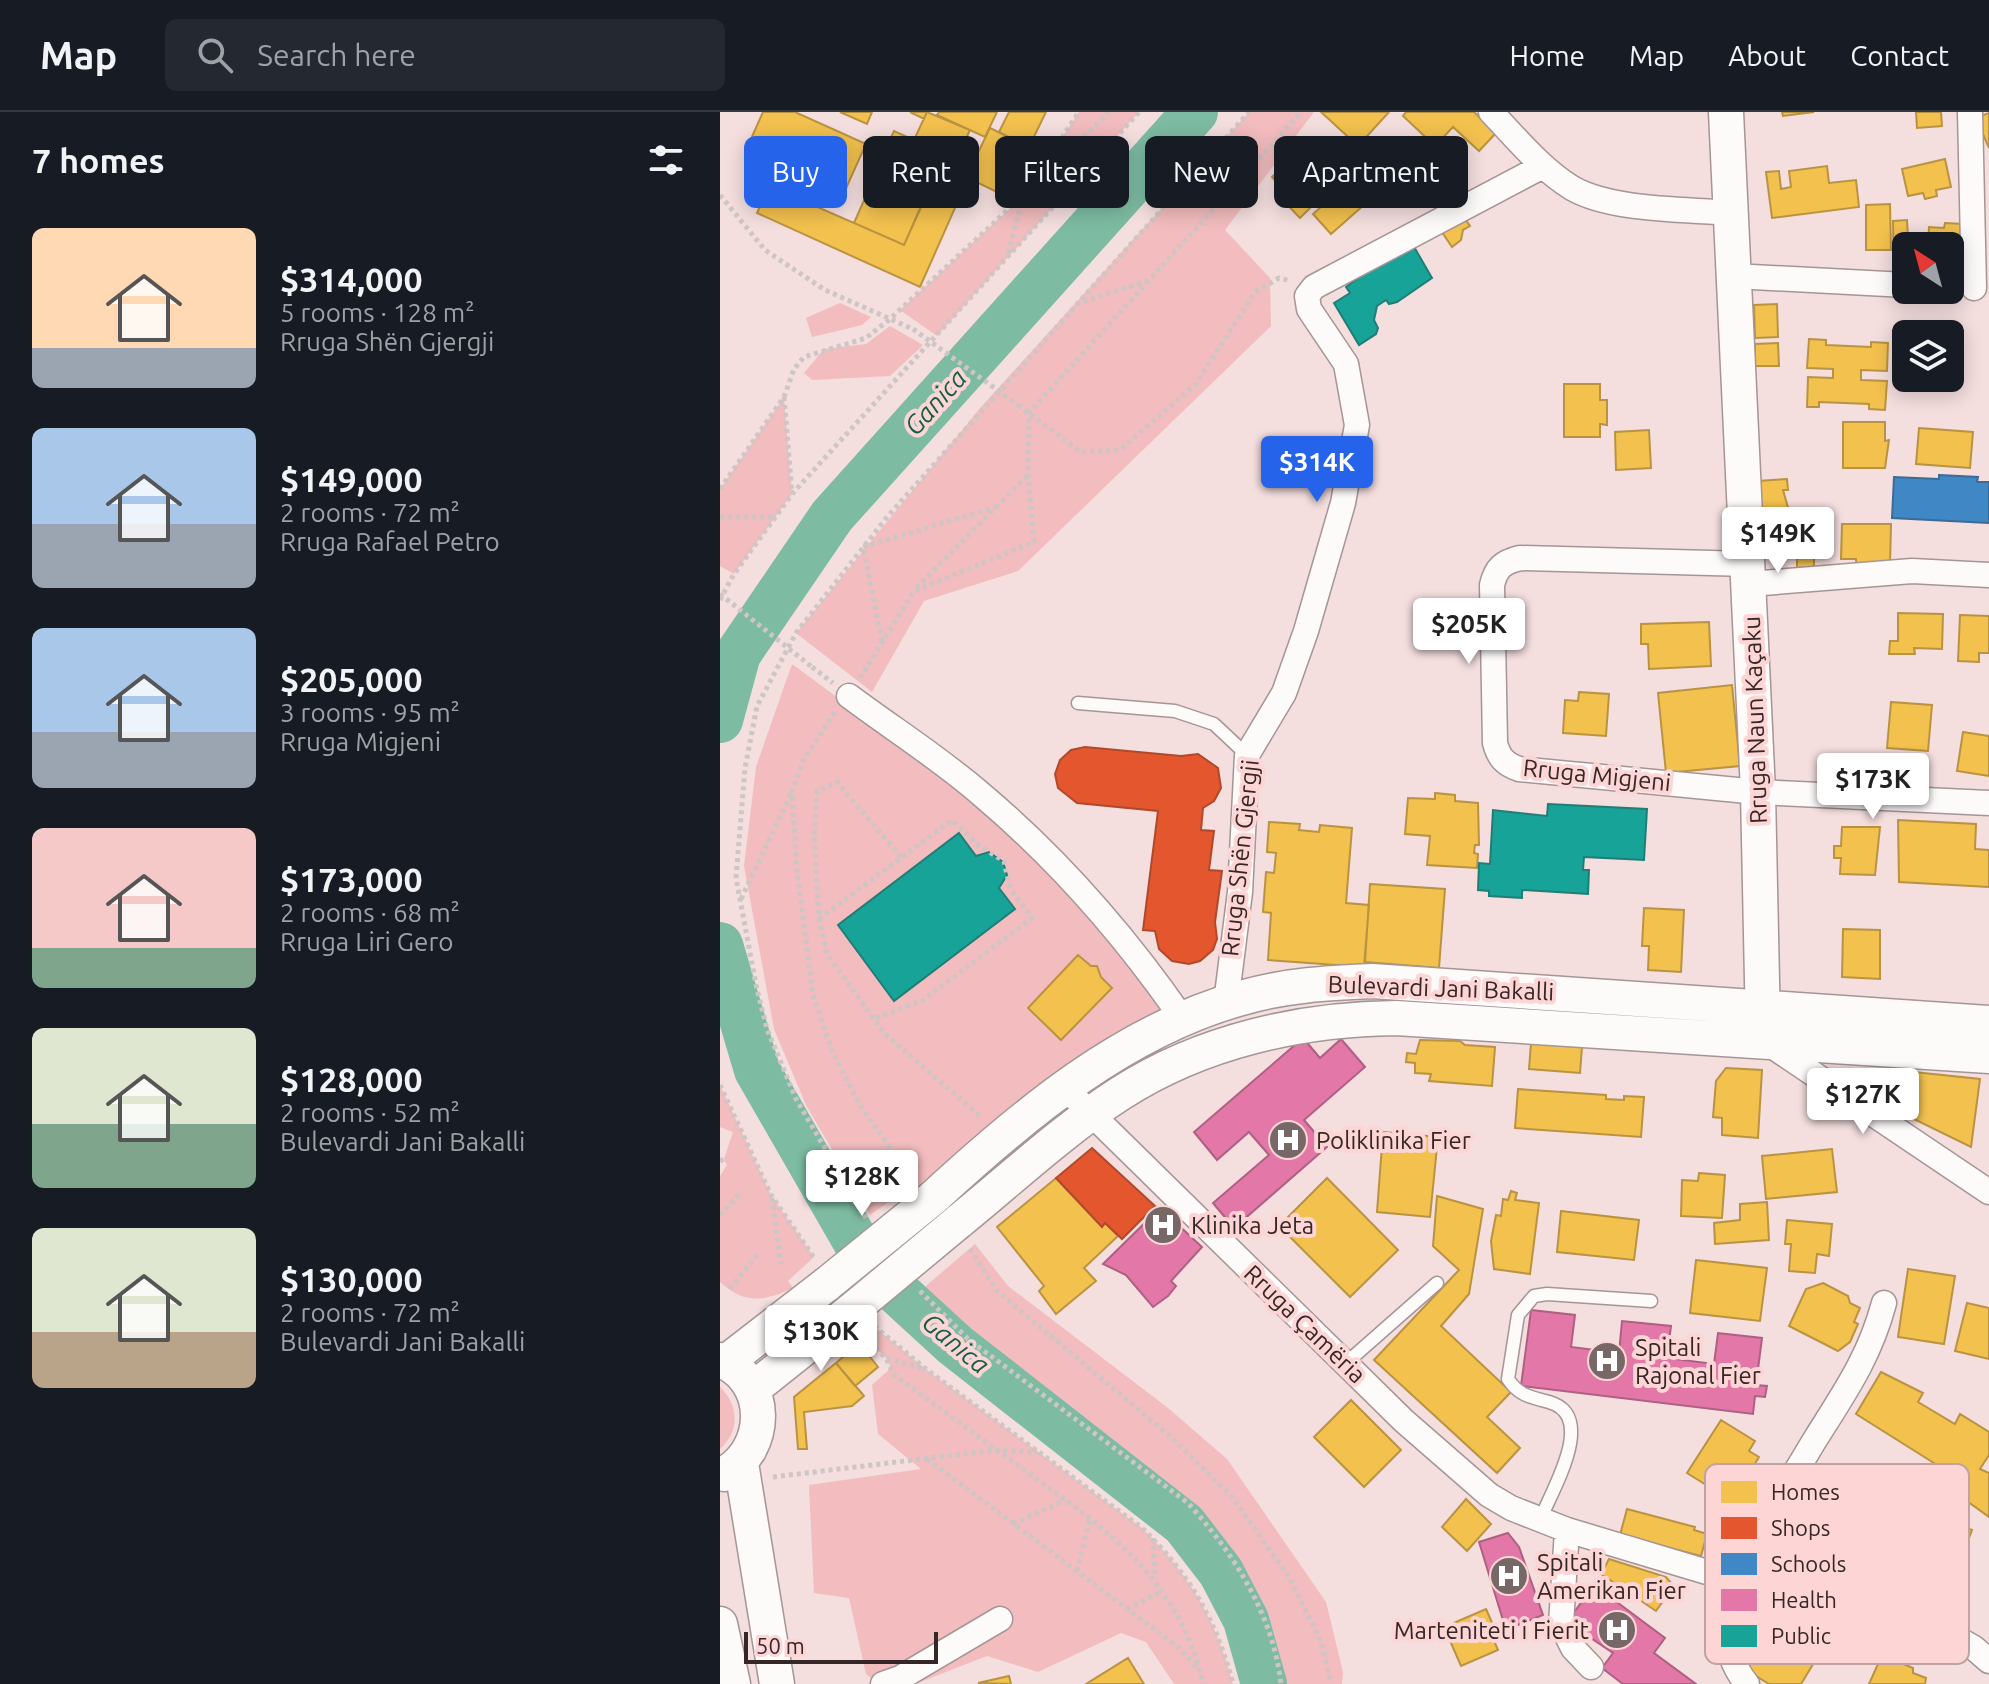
<!DOCTYPE html>
<html lang="en">
<head>
<meta charset="utf-8">
<style>
  body { margin:0; font-family:Ubuntu,sans-serif; background:#242831; color:#f1f3f6; height:100vh; display:flex; flex-direction:column; font-size:30px; white-space:nowrap }
  * { box-sizing:border-box; margin:0 }
  p { font-size:26px; color:#9ea1a6 }
  .icon { flex:none; width:44px; height:44px; fill:none; stroke:currentColor; stroke-width:2; stroke-linecap:round; stroke-linejoin:round }
  .map { position:relative; flex:1; overflow:hidden }
  .side { display:flex; flex-direction:column; background:#171b24; width:720px }
  .side>* { flex:none }
  .banner { position:absolute; left:24px; top:24px; width:760px; height:72px; display:flex; gap:16px }
  .needle { width:52px; rotate:324deg }
  .controls { position:absolute; left:1172px; top:120px; display:grid; gap:16px }
  .controls a { display:grid; place-items:center; width:72px; height:72px; border-radius:12px; background:#171b24; box-shadow:0 4px 20px #0003; font-size:40px }
  .scale { position:absolute; left:24px; bottom:20px; width:194px; box-sizing:border-box; padding-left:8px; border:4px solid #362727; border-top:0; font-size:22px; line-height:28px; white-space:nowrap; color:#362727; -webkit-text-stroke:6px #fdd5d5; paint-order:stroke }
  .price { position:absolute; translate:-50% -68px; padding:0 18px; border-radius:8px; background:#fff; color:#222; font-size:26px; line-height:52px; filter:drop-shadow(0 2px 4px #0008) }
  .price::after { content:''; position:absolute; left:50%; top:48px; width:24px; height:18px; margin-left:-12px; background:inherit; clip-path:polygon(0 0,100% 0,50% 100%) }
  .price.active { background:#2563eb; color:#fff }
  ul { padding:0; list-style:none }
  li { display:flex; align-items:center; gap:24px; height:200px; padding:0 32px }
  li span { display:grid; place-items:center; flex:none; width:224px; height:160px; border-radius:12px; color:#555 }
  li>.icon { margin-inline-start:auto }
  span .icon { width:96px; height:96px; fill:#fffc; stroke-width:1 }
  li b { font-size:34px }
  h2 { display:flex; justify-content:space-between; align-items:center; height:96px; padding:0 32px; font-size:34px }
  .tag { padding:0 28px; border-radius:12px; background:#171b24; box-shadow:0 4px 20px #0003; font-size:28px; line-height:72px }
  .tag.active { background:#2563eb; color:#fff }
  header { display:flex; align-items:center; gap:48px; box-sizing:border-box; height:112px; padding:0 40px; background:#171b24; border-bottom:2px solid #363941 }
  header strong { font-size:38px }
  nav { display:flex; gap:44px; margin-inline-start:auto; font-size:28px }
  .search { width:560px; height:72px; background:#242831; display:flex; align-items:center; gap:20px; box-sizing:border-box; padding:0 28px; border-radius:12px; color:#9ea1a6; font-size:30px }
  main { display:flex; flex:1; min-height:0 }
  .map>svg:first-child { display:block }
  .green { fill:#f3bcbe }
  .homes { fill:#f2c14e; stroke:#ba9342; stroke-width:2 }
  .shops { fill:#e4572e; stroke:#b0492c; stroke-width:2 }
  .schools { fill:#3f88c5; stroke:#3c6b96; stroke-width:2 }
  .health { fill:#e377a8; stroke:#af5f81; stroke-width:2 }
  .public { fill:#17a398; stroke:#207e76; stroke-width:2 }
  .lines { fill:none; stroke-linecap:round; stroke-linejoin:round }
  .river { stroke:#7dbca2; stroke-width:46 }
  .lane-casing { stroke:#a59595; stroke-width:15 }
  .street-casing { stroke:#a59595; stroke-width:27 }
  .secondary-casing { stroke:#a59595; stroke-width:37 }
  .path { stroke:#cec5c5; stroke-width:5; stroke-dasharray:4 4; stroke-linecap:butt }
  .lane { stroke:#fdfafa; stroke-width:12 }
  .street { stroke:#fdfafa; stroke-width:24 }
  .secondary { stroke:#fdfafa; stroke-width:34 }
  .secondary-bridge-casing { stroke:#a59595; stroke-width:37; stroke-linecap:butt }
  .path-bridge { stroke:#cec5c5; stroke-width:5; stroke-dasharray:4 4; stroke-linecap:butt }
  .secondary-bridge { stroke:#fdfafa; stroke-width:34 }
  .labels { text-anchor:middle; dominant-baseline:central; stroke-width:8; stroke-linejoin:round; paint-order:stroke }
  .street-label { font-size:24px; fill:#362727; stroke:#fdd5d5 }
  .poi-label { font-size:24px; fill:#362727; stroke:#fdd5d5; text-anchor:start }
  .water-label { font-size:26px; font-style:italic; fill:#125f46; stroke:#fdd5d5 }
  .key { fill:#fdd5d5; stroke:#c1a1a1; stroke-width:2 }
  .key-label { font-size:22px; fill:#362727 }
</style>
</head>
<body>
<header>
<strong>Map</strong>
<div class="search"><svg class="icon" aria-label="search" viewBox="0 0 24 24"><circle cx="10" cy="10" r="6"/><path d="M15 15l6 6"/></svg>Search here</div>
<nav><a>Home</a><a>Map</a><a>About</a><a>Contact</a></nav>
</header>
<main>
<section class="side">
<h2>7 homes<svg class="icon" aria-label="filters" viewBox="0 0 24 24"><path d="M4 7h16M4 17h16"/><circle cx="9" cy="7" r="2"/><circle cx="15" cy="17" r="2"/></svg></h2>
<ul>
<li><span style="background:linear-gradient(#ffd9b3 75%,#9aa5b1 0)"><svg class="icon" aria-label="home" viewBox="0 0 24 24"><path d="M3 11l9-7 9 7M6 9v11h12V9"/></svg></span><div><b>$314,000</b><p>5 rooms · 128 m²</p><p>Rruga Shën Gjergji</p></div></li>
<li><span style="background:linear-gradient(#a9c7e8 60%,#9aa5b1 0)"><svg class="icon" aria-label="home" viewBox="0 0 24 24"><path d="M3 11l9-7 9 7M6 9v11h12V9"/></svg></span><div><b>$149,000</b><p>2 rooms · 72 m²</p><p>Rruga Rafael Petro</p></div></li>
<li><span style="background:linear-gradient(#a9c7e8 65%,#9aa5b1 0)"><svg class="icon" aria-label="home" viewBox="0 0 24 24"><path d="M3 11l9-7 9 7M6 9v11h12V9"/></svg></span><div><b>$205,000</b><p>3 rooms · 95 m²</p><p>Rruga Migjeni</p></div></li>
<li><span style="background:linear-gradient(#f6c9c9 75%,#7fa58c 0)"><svg class="icon" aria-label="home" viewBox="0 0 24 24"><path d="M3 11l9-7 9 7M6 9v11h12V9"/></svg></span><div><b>$173,000</b><p>2 rooms · 68 m²</p><p>Rruga Liri Gero</p></div></li>
<li><span style="background:linear-gradient(#dfe7d0 60%,#7fa58c 0)"><svg class="icon" aria-label="home" viewBox="0 0 24 24"><path d="M3 11l9-7 9 7M6 9v11h12V9"/></svg></span><div><b>$128,000</b><p>2 rooms · 52 m²</p><p>Bulevardi Jani Bakalli</p></div></li>
<li><span style="background:linear-gradient(#dfe7d0 65%,#b9a48a 0)"><svg class="icon" aria-label="home" viewBox="0 0 24 24"><path d="M3 11l9-7 9 7M6 9v11h12V9"/></svg></span><div><b>$130,000</b><p>2 rooms · 72 m²</p><p>Bulevardi Jani Bakalli</p></div></li>
</ul>
</section>
<div class="map">
<svg width="1269" height="1572" viewBox="0 0 1269 1572">
  <rect width="100%" height="100%" fill="#f4dede"/>
  <path class="green" d="M359 0H419L217 224 180 198 303 84Z
    M529 0H594L505 118 550 166 551 214 298 459 204 489 152 580 76 521 261 295Z
    M120 191 151 205 142 213 92 225 86 206Z
    M170 214 203 233 170 264 92 268 84 261 104 237 146 232Z
    M64 285 72 382 14 462 0 454V377Z
    M72 552 255 687 408 841 452 904 219 1068 188 1076 150 1103 86 993 54 917 24 754 36 655Z
    M0 973 51 1083 94 1145 68 1169 73 1176C45 1189 25 1193 0 1170V1064L7 1053 4 1047 13 1020 0 1015Z
    M255 1132 288 1174 448 1296 507 1347 606 1490 623 1560 622 1572H561C553 1502 514 1442 468 1391L248 1227 200 1179Z
    M156 1216 207 1258 422 1416C470 1463 496 1507 513 1572H454L426 1530 401 1521 318 1560 267 1544 195 1572H158L146 1562 129 1486 94 1481 89 1373 201 1357 158 1322 152 1273 171 1256 166 1246 146 1227Z
    M0 1275C19 1293 20 1320 0 1337Z"/>
  <path class="homes" d="M43 0H75L146 32 123 83 26 38Z
    M120 0H152L147 12Z
    M190 0H207L204 7Z
    M207 0 250 18 236 48 225 43 209 78 157 55 174 19 194 28Z
    M219 0H277L265 25 217 3Z
    M289 0H326L309 35 279 20Z
    M601 0H669L638 34Z
    M686 0H754L776 21 759 39 733 15 715 34 683 4Z
    M1062 0H1094L1063 4Z
    M1196 0H1221L1222 14 1197 16Z
    M1269 1V36L1256 6Z
    M270 16 309 35 285 84 246 65Z
    M572 45 606 80 580 106 556 81 561 75 552 65Z
    M1225 47 1231 75 1216 78 1217 84 1205 87 1203 81 1188 84 1182 57Z
    M652 49 670 70 611 122 593 102 626 73 619 65 627 58 634 66Z
    M59 53 104 74 95 94 184 133 214 67 242 80 200 175 37 101Z
    M1107 54 1109 71 1136 68 1139 95 1052 106 1046 60 1059 59 1061 77 1071 75 1069 59Z
    M159 68 179 77 176 83 201 94 184 133 134 111 152 70 156 72Z
    M1170 92 1171 138H1146V93Z
    M740 100 750 114 743 118 741 128 732 135 718 114Z
    M1187 108 1188 125H1193V134H1186V162L1174 163 1173 109Z
    M1225 111 1243 112 1240 163 1230 162V134H1208L1209 115 1224 116Z
    M1057 192 1058 225 1035 226 1034 193Z
    M1089 227 1106 228V233L1151 235V230L1168 231 1167 259 1141 258V268L1167 269 1165 298 1149 297V292L1099 290V295H1087L1088 265 1113 266V257L1087 256Z
    M1058 231 1059 254H1035V232Z
    M844 272H880V288H887V313L880 312V325H844Z
    M1123 310H1165V329L1169 328 1165 356H1123Z
    M1199 316 1253 320 1250 356 1196 352Z
    M929 318 931 356 896 358 895 320Z
    M1067 367 1068 378H1063L1069 399H1065V405L1041 407 1038 369Z
    M1122 412H1171L1170 453H1136V447H1121Z
    M1100 413V421L1109 420 1110 443 1094 444V456H1077V442H1070V428H1077L1076 414Z
    M1178 501 1223 502 1222 537 1194 536 1195 542H1169L1170 529H1178Z
    M1240 503 1269 504V541H1259V550L1238 549Z
    M989 510 991 554 929 557 928 532H921V512Z
    M1012 573 1020 654 946 661 938 581Z
    M859 580 889 582 886 624 843 621 845 588 858 589Z
    M1171 590 1212 593 1208 639 1167 636Z
    M1243 620 1269 624V664L1237 659Z
    M715 681 735 683V689L758 691 759 733H755L754 741 758 742 757 756 707 753 710 724 685 722 688 686 715 687Z
    M1178 708 1256 712 1255 737 1269 738V775L1179 770Z
    M549 710 580 712 579 718 599 720 600 713 632 716 626 791 649 793 644 855 548 848 551 801 543 800 546 760 554 761 556 741 547 740Z
    M1122 715H1160L1155 763 1120 762 1121 746H1114V734H1121Z
    M650 772 725 777 719 856 645 850Z
    M924 796 964 798 961 860 928 858 929 834H922Z
    M1123 817 1160 818V867L1122 865Z
    M358 843 371 854H377L381 865 392 876 341 928 308 896Z
    M700 928 740 929 745 933 775 935 772 974 709 969 711 962 695 961V951L686 950 687 941 696 942Z
    M811 931 862 935 860 961 809 957Z
    M1006 956 1042 958 1038 1026 1002 1023V1006L993 1005 996 969Z
    M1165 957 1260 967 1251 1035 1157 989Z
    M798 977 886 983V987L904 988V984L924 985 921 1025 795 1016Z
    M663 1020 718 1025 710 1105 657 1100Z
    M1112 1037 1117 1080 1046 1087 1042 1044Z
    M979 1061 1005 1063 1002 1106 961 1104 962 1068 978 1069Z
    M336 1066 382 1115 385 1111 398 1124 364 1156 376 1169 336 1202 319 1179 324 1174 277 1115Z
    M607 1066 678 1138 630 1185 559 1114Z
    M791 1079 797 1081 795 1088 819 1091 810 1162 774 1157 771 1129 776 1103 781 1104 783 1087 788 1088Z
    M717 1084 763 1097 749 1182 721 1214 791 1280 767 1305 800 1336 777 1361 654 1248 739 1158 713 1134Z
    M1047 1090 1049 1128 995 1132 994 1111 1020 1108V1092Z
    M841 1099 919 1108 914 1148 837 1140Z
    M1067 1108 1112 1112 1109 1144 1097 1142 1095 1161 1069 1159 1071 1132H1065Z
    M976 1148 1047 1156 1040 1209 970 1201Z
    M1188 1157 1235 1164 1224 1232 1178 1225Z
    M1103 1171 1128 1184 1130 1191 1140 1196 1134 1210 1138 1212 1130 1230 1118 1239 1069 1214 1086 1177Z
    M1247 1191 1269 1196V1247L1235 1239Z
    M139 1231 158 1255 135 1274 116 1251Z
    M116 1251 144 1284 132 1294 84 1300 87 1337H78L74 1285Z
    M1161 1260 1203 1281 1198 1290 1235 1312 1240 1302 1269 1320V1343L1260 1357 1269 1361V1405L1215 1366 1225 1358 1136 1302Z
    M631 1288 681 1338 644 1375 594 1325Z
    M1001 1308 1035 1329 1029 1339 1039 1345 1018 1379 1009 1373 1002 1383 967 1361Z
    M746 1387 771 1412 747 1439 722 1415Z
    M1215 1394 1229 1400 1226 1410 1252 1418 1235 1464 1189 1451 1206 1403 1209 1405Z
    M907 1397 975 1415 974 1418 987 1422 981 1444 900 1423Z
    M889 1447 946 1465 954 1474 936 1499 881 1462Z
    M766 1497 777 1522 772 1524 778 1538 741 1554 724 1515Z
    M1048 1507 1101 1539 1081 1572H1049L1018 1553 1028 1536 1020 1531 1030 1516 1038 1521Z
    M1162 1543 1193 1556V1561L1206 1566 1205 1572H1149Z
    M408 1546 424 1572H366Z
    M289 1564 291 1572 258 1571Z"/>
  <path class="shops" d="M365 635 461 644 478 642 498 656 501 676 494 689 483 696 481 718 494 719 489 758 502 759 495 810 497 827 493 838 480 849 469 852 452 849 439 837 435 819 423 818 438 699 357 691 338 676 335 662 340 648 351 638Z
    M372 1036 435 1094 402 1127 385 1111 382 1115 336 1066Z"/>
  <path class="schools" d="M1219 363 1258 365 1257 370H1269V411L1172 406 1174 365 1219 367Z"/>
  <path class="health" d="M583 926 600 946 621 927 645 955 584 1008 607 1035 514 1116 493 1091 549 1043 529 1020 497 1048 474 1020Z
    M440 1096 482 1135 451 1169 456 1174 448 1184 433 1195 406 1163 383 1152Z
    M811 1198 855 1203 851 1235 899 1241 902 1209 951 1214 947 1246 994 1252 998 1221 1042 1226 1036 1273 1047 1274 1045 1285 1035 1284 1033 1302 801 1274Z
    M788 1421 799 1435 823 1503 786 1518 759 1430Z
    M874 1473 945 1526 934 1541 976 1572H903L882 1556 893 1541 847 1510Z"/>
  <path class="public" d="M693 133 712 166 677 190 669 192 666 188 657 194 654 208 658 216 656 222 639 233 614 191 630 181 626 175 655 154Z
    M828 692 927 697 924 748 864 745 863 758H869L868 782 802 778V786L769 784V779L758 778 759 751 770 752 773 698 827 704Z
    M239 721 256 744 269 740 283 750 287 763 279 776 295 797 174 889 118 813Z"/>
  <g class="lines">
    <path class="river" d="M0 608 18 542 112 404 475 0
      M0 833 37 958 151 1156 235 1233 464 1412 501 1460 526 1508 544 1572"/>
    <g class="lane-casing">
      <path id="lane" d="M358 591 455 599 494 612 527 643
        M625 1252 717 1171
        M820 1408C832 1378 878 1304 829 1290 811 1285 799 1284 788 1267L798 1203 814 1184 827 1182 931 1189"/>
    </g>
    <g class="street-casing">
      <path id="street" d="M771 0C796 26 821 57 852 76 892 99 965 97 1011 101
        M1250 0 1254 176
        M1014 164 1186 173
        M1028 452 800 446C783 450 776 456 772 473L775 631C779 646 785 652 799 657L1038 680 1269 691
        M1030 472 1192 459 1269 463
        M129 584C173 617 221 647 262 683 339 748 405 824 462 906
        M506 891 520 780 527 643 564 581 586 519 623 391 637 313 626 252 589 197 587 184 594 175 823 54
        M1049 932 1269 1080
        M345 976 684 1309 769 1383 791 1396 847 1418 997 1463 1231 1523 1254 1536 1269 1549
        M847 1418 841 1512 853 1536 871 1555
        M163 1572 180 1566 280 1507
        M1027 1572C1003 1544 989 1473 1005 1439 1015 1416 1042 1408 1057 1388 1071 1369 1083 1347 1096 1326 1125 1280 1150 1244 1164 1191"/>
    </g>
    <g class="secondary-casing">
      <path id="secondary" d="M1006 0 1038 680 1043 916
        M214 1085C303 1003 405 917 525 885 567 873 608 871 652 869L1269 911
        M238 1110C291 1067 343 1018 401 981 482 929 581 907 676 906L1269 944
        M0 1248C51 1268 49 1338 4 1362
        M6 1250 107 1172
        M33 1277 132 1198
        M21 1351 57 1572
        M0 1512 13 1572"/>
    </g>
    <path class="path" d="M312 75 389 0
      M0 83 45 138 105 178 193 217
      M288 141 303 85
      M356 192 430 168
      M64 285 72 381
      M298 293 361 340 400 338 476 272 535 180 559 166 571 169
      M0 377 64 285 74 257 84 245 146 226 171 206 303 84 359 0
      M276 395 308 363
      M0 405H55
      M0 488 14 462 72 382 419 0
      M162 529 143 435 276 395 195 477
      M92 555 113 571
      M140 566 194 479 314 430 308 363 309 301 581 0
      M115 600 83 649 72 680 77 759 93 883 112 939 141 995 192 1066
      M181 745 117 670 97 679 94 722 99 807 107 842 164 921 261 1005
      M21 787 72 680
      M99 807 232 708 258 733 284 749 290 776 312 806 203 888 154 907
      M0 973 51 1083 95 1147
      M0 1049 4 1047
      M114 1053 190 1066
      M52 1086 61 1152
      M0 1103 22 1079
      M146 1106 76 987 47 917 36 873 16 766 25 656 37 594 76 521 168 404 529 0
      M250 1137 277 1179 451 1325 512 1385 569 1465 601 1529 611 1572
      M10 1177 38 1141
      M200 1179 248 1227 468 1391C514 1442 553 1502 561 1572
      M154 1214 207 1258 422 1416C470 1463 496 1507 513 1572
      M144 1225 166 1246 174 1263C217 1294 260 1326 303 1357 386 1417 459 1466 483 1572
      M167 1246 204 1257
      M207 1347 458 1535 479 1558
      M53 1365 276 1338 317 1340
      M293 1412 345 1388
      M433 1426 435 1466
      M357 1459 370 1406
      M407 1497 443 1479"/>
    <use href="#lane" class="lane"/>
    <use href="#street" class="street"/>
    <use href="#secondary" class="secondary"/>
    <g class="secondary-bridge-casing">
      <path id="secondary-bridge" d="M107 1172 214 1085
        M132 1198 238 1110"/>
    </g>
    <path class="path-bridge" d="M193 217 298 293
      M0 482 92 555"/>
    <use href="#secondary-bridge" class="secondary-bridge"/>
  </g>
  <defs>
    <g id="hospital-disc" transform="scale(2)"><circle r="9.5" fill="#786767" stroke="#fdd5d5"/><path d="M-5-5h3v3.5h4V-5h3V5h-3V1.5h-4V5h-3Z" fill="#fff"/></g>
  </defs>
  <g fill-rule="evenodd">
    <use href="#hospital-disc" x="568" y="1028"/>
    <use href="#hospital-disc" x="443" y="1113"/>
    <use href="#hospital-disc" x="887" y="1249"/>
    <use href="#hospital-disc" x="789" y="1464"/>
    <use href="#hospital-disc" x="897" y="1518"/>
  </g>
  <g class="labels">
    <g class="street-label">
      <text transform="translate(1035 608) rotate(-92)">Rruga Naun Kaçaku</text>
      <text transform="translate(877 663) rotate(6)">Rruga Migjeni</text>
      <text transform="translate(520 746) rotate(-84)">Rruga Shën Gjergji</text>
      <text transform="translate(721 876) rotate(2)">Bulevardi Jani Bakalli</text>
      <text transform="translate(585 1212) rotate(44)">Rruga Çamëria</text>
    </g>
    <g class="poi-label">
      <text x="596" y="1028">Poliklinika Fier</text>
      <text x="471" y="1113">Klinika Jeta</text>
      <text x="915" y="1235">Spitali<tspan x="915" dy="28">Rajonal Fier</tspan></text>
      <text x="817" y="1450">Spitali<tspan x="817" dy="28">Amerikan Fier</tspan></text>
      <text x="869" y="1518" text-anchor="end">Marteniteti i Fierit</text>
    </g>
    <g class="water-label">
      <text transform="translate(215 290) rotate(-48)">Ganica</text>
      <text transform="translate(236 1231) rotate(40)">Ganica</text>
    </g>
  </g>
  <rect x="985" y="1352" width="264" height="200" rx="12" class="key"/>
  <rect x="1001" y="1369" width="36" height="22" fill="#f2c14e"/>
  <rect x="1001" y="1405" width="36" height="22" fill="#e4572e"/>
  <rect x="1001" y="1441" width="36" height="22" fill="#3f88c5"/>
  <rect x="1001" y="1477" width="36" height="22" fill="#e377a8"/>
  <rect x="1001" y="1513" width="36" height="22" fill="#17a398"/>
  <g class="key-label">
    <text x="1051" y="1388">Homes</text>
    <text x="1051" y="1424">Shops</text>
    <text x="1051" y="1460">Schools</text>
    <text x="1051" y="1496">Health</text>
    <text x="1051" y="1532">Public</text>
  </g>
</svg>
<div class="controls">
<a><svg class="needle" viewBox="-14 -14 28 28"><path d="M0-13l5 13h-10z" fill="#e53935"/><path d="M0 13l5-13h-10z" fill="#9ea1a6"/></svg></a>
<a><svg class="icon" aria-label="layers" viewBox="0 0 24 24"><path d="M12 4l9 5-9 5-9-5zM3 14l9 5 9-5"/></svg></a>
</div>
<div class="scale">50 m</div>
<b class="price active" style="left:597px;top:392px">$314K</b>
<b class="price" style="left:1058px;top:463px">$149K</b>
<b class="price" style="left:749px;top:554px">$205K</b>
<b class="price" style="left:1153px;top:709px">$173K</b>
<b class="price" style="left:1143px;top:1024px">$127K</b>
<b class="price" style="left:142px;top:1106px">$128K</b>
<b class="price" style="left:101px;top:1261px">$130K</b>
<div class="banner">
<a class="tag active">Buy</a>
<a class="tag">Rent</a>
<a class="tag">Filters</a>
<a class="tag">New</a>
<a class="tag">Apartment</a>
</div>
</div>
</main>
</body>
</html>
